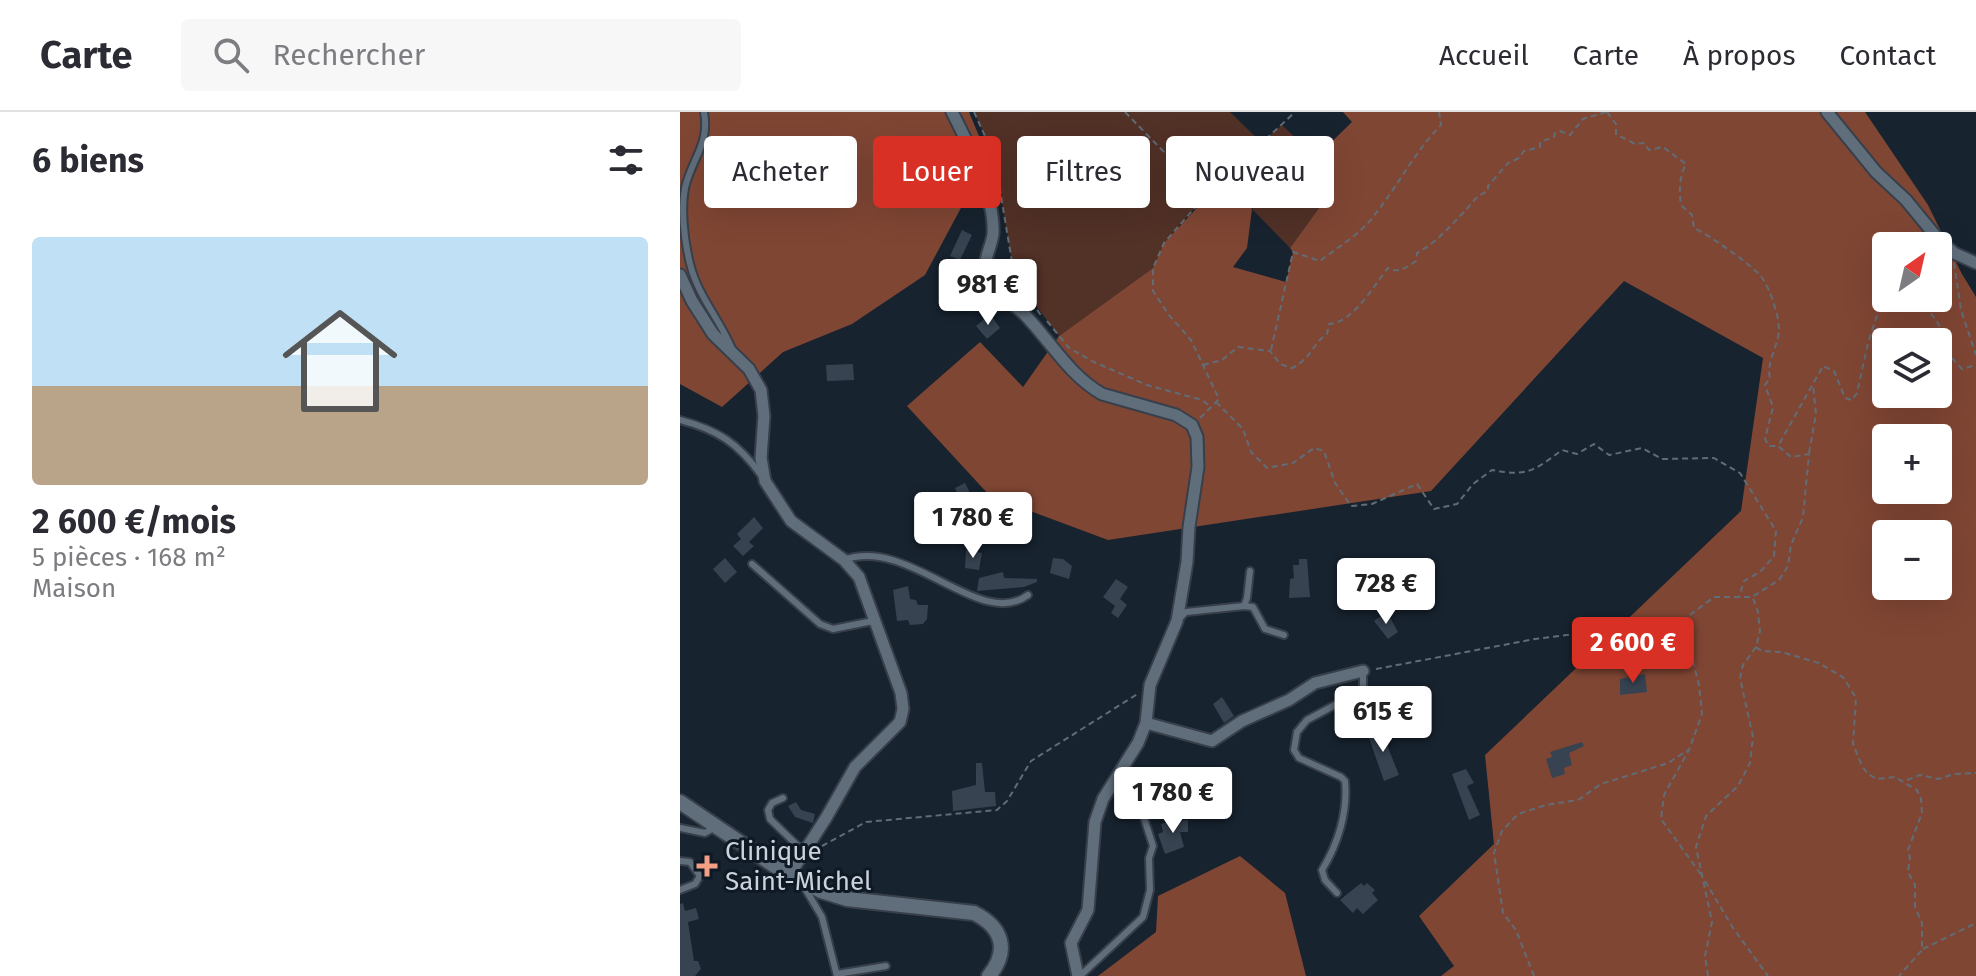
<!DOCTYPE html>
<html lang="fr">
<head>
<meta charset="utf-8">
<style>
  body { margin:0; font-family:"Fira Sans",sans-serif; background:#f7f7f7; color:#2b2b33; height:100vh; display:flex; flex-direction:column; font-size:30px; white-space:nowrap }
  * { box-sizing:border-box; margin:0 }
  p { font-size:26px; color:#7c7c81 }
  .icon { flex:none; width:44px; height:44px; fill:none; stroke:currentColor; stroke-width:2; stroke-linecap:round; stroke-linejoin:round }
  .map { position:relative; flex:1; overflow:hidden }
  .sheet { display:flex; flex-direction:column; background:#fff; width:680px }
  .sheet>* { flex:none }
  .hud { position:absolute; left:24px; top:24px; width:760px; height:72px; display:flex; gap:16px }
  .needle { width:52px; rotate:34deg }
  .fabs { position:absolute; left:1192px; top:120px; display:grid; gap:16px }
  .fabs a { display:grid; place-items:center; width:80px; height:80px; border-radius:8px; background:#fff; box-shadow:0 8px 32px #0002; font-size:40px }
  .price { position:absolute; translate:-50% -68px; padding:0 18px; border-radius:8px; background:#fff; color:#222; font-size:26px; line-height:52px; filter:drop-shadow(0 2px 4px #0008) }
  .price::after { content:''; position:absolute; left:50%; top:48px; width:24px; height:18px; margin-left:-12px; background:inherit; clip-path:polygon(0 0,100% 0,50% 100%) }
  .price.current { background:#d93025; color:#fff }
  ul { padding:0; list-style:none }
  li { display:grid; align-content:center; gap:16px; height:424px; padding:0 32px }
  li span { display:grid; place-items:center; height:248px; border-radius:8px; color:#555 }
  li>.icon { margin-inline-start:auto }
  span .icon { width:144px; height:144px; fill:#fffc; stroke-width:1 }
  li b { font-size:34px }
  h2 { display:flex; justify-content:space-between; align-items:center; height:96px; padding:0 32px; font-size:34px }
  .tag { padding:0 28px; border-radius:8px; background:#fff; box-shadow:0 8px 32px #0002; font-size:28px; line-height:72px }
  .tag.current { background:#d93025; color:#fff }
  header { display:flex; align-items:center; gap:48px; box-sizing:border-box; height:112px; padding:0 40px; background:#fff; border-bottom:2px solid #e1e1e2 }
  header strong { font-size:38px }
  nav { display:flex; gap:44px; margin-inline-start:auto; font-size:28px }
  .search { width:560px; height:72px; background:#f7f7f7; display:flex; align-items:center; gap:20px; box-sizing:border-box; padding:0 28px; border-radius:8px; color:#7c7c81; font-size:30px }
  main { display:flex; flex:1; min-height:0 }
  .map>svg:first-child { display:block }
  .green { fill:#523127 }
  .forest { fill:#804634; fill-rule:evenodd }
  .building { fill:#374351 }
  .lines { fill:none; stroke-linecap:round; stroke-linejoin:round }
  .service-casing { stroke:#373f4a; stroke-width:10 }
  .minor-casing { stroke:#373f4a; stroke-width:15 }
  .tertiary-casing { stroke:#373f4a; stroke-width:18 }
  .path { stroke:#616c76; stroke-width:2; stroke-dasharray:6 4; stroke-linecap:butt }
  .service { stroke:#606e7c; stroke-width:6 }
  .minor { stroke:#606e7c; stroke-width:11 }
  .tertiary { stroke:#606e7c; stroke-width:14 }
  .poi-dot { fill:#f39f85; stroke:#0e1925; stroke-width:3 }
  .labels { text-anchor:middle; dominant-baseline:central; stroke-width:6; stroke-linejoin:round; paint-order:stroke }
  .poi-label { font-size:26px; fill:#cad2da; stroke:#0e1925; text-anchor:start }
</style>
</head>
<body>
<header>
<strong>Carte</strong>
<div class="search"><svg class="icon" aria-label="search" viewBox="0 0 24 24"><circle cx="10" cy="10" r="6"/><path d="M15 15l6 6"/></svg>Rechercher</div>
<nav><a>Accueil</a><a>Carte</a><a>À propos</a><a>Contact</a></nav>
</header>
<main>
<section class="sheet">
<h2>6 biens<svg class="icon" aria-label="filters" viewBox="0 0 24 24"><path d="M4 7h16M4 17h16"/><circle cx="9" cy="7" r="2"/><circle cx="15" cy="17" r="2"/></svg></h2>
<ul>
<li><span style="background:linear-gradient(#bfe0f5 60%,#b9a48a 0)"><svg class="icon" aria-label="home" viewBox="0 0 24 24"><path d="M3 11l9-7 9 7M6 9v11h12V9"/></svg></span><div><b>2 600 €/mois</b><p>5 pièces · 168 m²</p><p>Maison</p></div></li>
</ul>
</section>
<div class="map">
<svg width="1296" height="864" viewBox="0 0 1296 864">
  <rect width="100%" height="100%" fill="#17232f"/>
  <path class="green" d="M294 0H550L582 31 526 83 484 131 473 156 379 224 342 175 332 150 317 60 310 35Z
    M602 13 636 45 639 96 610 136 572 97 609 48 588 25Z"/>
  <path class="forest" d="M0 0H289L311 53 297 66 245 163 172 212 103 240 42 295 0 272Z
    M663 0H1185L1248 93 1282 162 1296 185V864H761L774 854 739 804 814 732 805 643 1061 399 1083 246 944 169 751 379 428 428 310 384 227 294 300 230 343 275 379 224 473 156 484 131 544 67 572 97 567 136 553 155 606 170 613 140 610 136 639 96 636 45 672 10ZM1206 134H1258V186H1206ZM1206 230H1258V282H1206ZM1206 326H1258V378H1206ZM1206 422H1258V474H1206Z
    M560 744 605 781 626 864H418L476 820 478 784Z"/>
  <path class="building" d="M282 118 292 123 280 148 270 144Z
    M310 202 320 216 307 227 296 214Z
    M173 252 174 268 147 269 146 253Z
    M285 371 295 391 279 400 274 391 280 388 275 376Z
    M74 405 83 416 69 430 74 434 63 444 53 434 61 427 57 422Z
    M286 438 302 441 299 458 285 456Z
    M45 446 57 460 45 471 33 457Z
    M373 446 383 447 392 454 389 467 370 461Z
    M619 447H627L630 485 609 486 610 467 614 466 613 453H619Z
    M323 460 324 466 357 467V470L344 475 297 479 299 466Z
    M436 467 448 475 440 487 447 493 438 506 431 501 435 494 423 485Z
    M228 474 230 487 236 488 238 493H248L247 507 243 512 230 513 228 508 217 509 213 478Z
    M707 500 718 520 708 527 694 509Z
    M965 562 967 580 940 583V567Z
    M542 585 554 604 544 611 533 592Z
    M699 613 719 663 704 669 688 623 691 622 690 617Z
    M902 630 904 634 889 641 892 653 884 656 885 662 872 666 866 647 872 645 870 640Z
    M296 651H302L305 680H315L316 694 273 699 272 679 296 673Z
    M786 657 794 671 787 674 800 703 789 708 772 662Z
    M116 690 121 698 135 702 133 711 115 705 108 694Z
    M496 707V709L508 708V720H500L504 735 485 742 478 722 483 720 481 712Z
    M681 771 684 774 687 771 695 778 692 781 698 788 683 802 677 796 673 801 660 788Z
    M3 791 5 799 16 796 19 807 8 810 14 849H18L21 857 15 864H0V792Z"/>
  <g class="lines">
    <g class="service-casing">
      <path id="service" d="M24 0C30 32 12 46 5 76 0 102 6 148 17 172 27 195 43 214 52 237
        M0 308C38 318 58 331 81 363
        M164 448C229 424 300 519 348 483
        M72 452 140 512 153 517 193 509
        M564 494 573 495 585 517 604 523
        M499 507 506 500 564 494 567 486 570 459
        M103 686 92 691 88 698 90 707 124 740
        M0 716 25 721 34 716
        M0 749 10 750 20 764 15 772 0 778
        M123 773 142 805 157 864
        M657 781 645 768 642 758C658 732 668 700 665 669L661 665 619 646 614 638 617 620 627 608 683 578V559
        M157 862 206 854
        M400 864 463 805 470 778 469 746 473 734 464 706"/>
    </g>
    <g class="minor-casing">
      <path id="minor" d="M272 0C289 33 315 84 313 122 311 137 302 149 306 164 312 181 333 191 345 203 371 230 389 263 422 282L496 303 512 313 517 325 518 355 509 415 507 450 497 509 470 573 466 611 458 631 423 687 415 710 408 798 391 831 398 864
        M1147 0 1196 60 1226 88 1258 127 1274 141 1296 151
        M0 163 12 189 33 222 69 257 81 278 84 304 81 346 85 369 111 409 164 448 179 465 221 581 223 597 220 610 175 655 146 706 110 762
        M466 611 532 629 562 609 609 588 635 571 683 559"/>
    </g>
    <g class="tertiary-casing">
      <path id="tertiary" d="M0 690 95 754 141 779 167 787 294 801C322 815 330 838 309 864"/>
    </g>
    <path class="path" d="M294 0 310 35 317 60 332 150 342 175 362 205
      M445 0 525 82
      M927 0 936 12V22L955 32 964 31 969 38 983 35 1006 52C999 65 999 79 1001 93L1012 103 1014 116C1029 123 1074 154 1083 167 1091 180 1099 203 1099 219 1098 234 1086 251 1090 266L1085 273 1093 295 1085 327 1089 334H1097
      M1274 151 1281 198 1296 243
      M1238 186 1256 208 1269 230 1272 246 1282 257 1296 253
      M367 209 389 236 414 250 467 273 522 288 531 295
      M591 238 613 140 640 149C658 135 679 123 693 105 718 74 733 42 761 13L759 0
      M523 253 542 248 558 235 590 239 600 252 612 256C632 246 632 232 647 222L649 212C673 211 694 173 708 156 719 162 727 155 736 149L737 141C754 132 767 118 780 104 791 94 793 85 808 79V74L828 51 839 46 844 39 860 35V30L874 25 875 21 880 19 890 23 903 7 926 0
      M536 290 563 317 571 340 587 356 613 351 634 336 644 339 655 371 671 394 692 392 737 372 754 397 777 392 793 372 812 358C848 365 855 358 882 338L897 342 914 332 929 343 962 336 982 347 1034 346 1060 361 1096 419 1094 444 1080 460 1064 469 1059 485
      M520 306 539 287 511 228 489 203 473 179V156L484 131 526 83 615 0
      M1129 341 1136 302 1133 273
      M1002 509 1034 485H1072L1099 468 1108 454 1111 433 1123 405 1129 342 1111 345 1098 334 1143 254 1154 259 1165 286 1172 288 1177 281 1188 231 1206 176
      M1003 510 1019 573 1022 602 1009 638 984 683 981 707 1022 764
      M1076 535 1082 539 1101 540 1139 551 1164 566 1176 586 1173 632 1182 654 1188 662 1197 667 1215 665 1237 678 1241 687 1242 701 1228 738 1230 746 1228 760 1235 773V795L1242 811V838L1219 864
      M696 557 855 527 1001 509
      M1227 668 1240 663 1258 667 1274 662 1296 661
      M142 734 186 710 317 698 327 689 351 649 459 581
      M1025 769 1053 816 1088 864
      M1243 837 1296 811
      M854 864 836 818 823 801 814 741 822 719 838 702 866 693 898 688 921 672 988 651 1008 638
      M1028 864 1025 844 1032 810 1016 735 1026 704 1058 674 1070 651 1073 625 1060 566 1063 553 1076 535 1080 519 1078 500 1073 486"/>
    <use href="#service" class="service"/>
    <use href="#minor" class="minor"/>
    <use href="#tertiary" class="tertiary"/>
  </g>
  <path class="poi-dot" d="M23 742h8v8h8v8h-8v8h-8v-8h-8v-8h8z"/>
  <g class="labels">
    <g class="poi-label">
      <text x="45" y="739">Clinique<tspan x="45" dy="30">Saint-Michel</tspan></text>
    </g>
  </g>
</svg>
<div class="fabs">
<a><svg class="needle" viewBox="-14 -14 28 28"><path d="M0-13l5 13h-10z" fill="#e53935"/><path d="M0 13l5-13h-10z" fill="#7c7c81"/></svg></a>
<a><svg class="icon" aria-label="layers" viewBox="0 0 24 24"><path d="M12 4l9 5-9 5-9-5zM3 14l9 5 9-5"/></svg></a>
<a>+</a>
<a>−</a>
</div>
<b class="price" style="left:308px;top:215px">981 €</b>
<b class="price" style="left:293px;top:448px">1 780 €</b>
<b class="price" style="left:706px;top:514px">728 €</b>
<b class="price current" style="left:953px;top:573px">2 600 €</b>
<b class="price" style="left:703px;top:642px">615 €</b>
<b class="price" style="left:493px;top:723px">1 780 €</b>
<div class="hud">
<a class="tag">Acheter</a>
<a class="tag current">Louer</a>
<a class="tag">Filtres</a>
<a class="tag">Nouveau</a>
</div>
</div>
</main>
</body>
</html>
